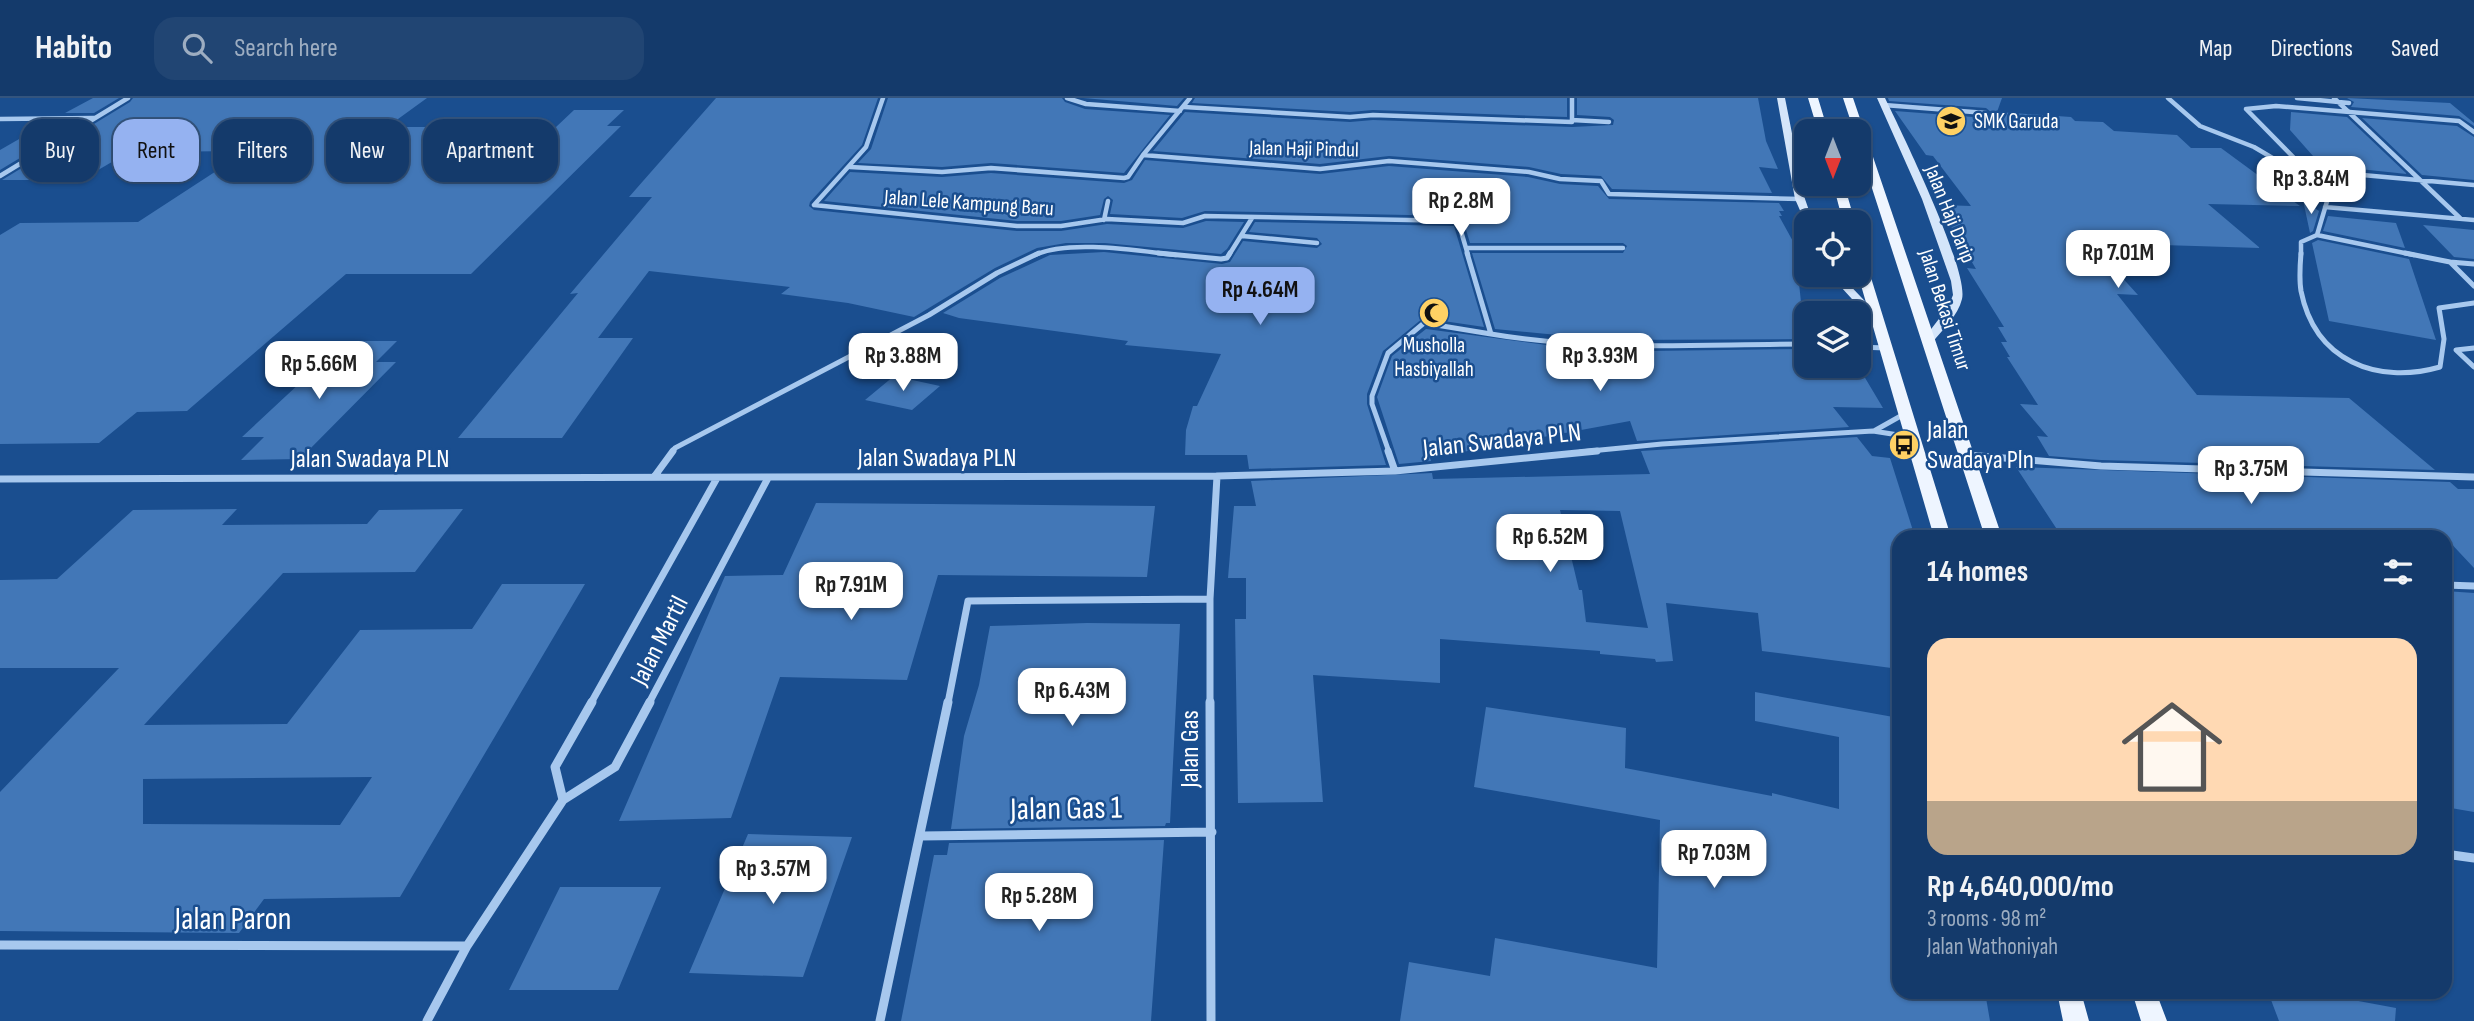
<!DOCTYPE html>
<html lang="en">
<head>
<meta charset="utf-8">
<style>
  body { margin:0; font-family:"Sofia Sans Condensed",sans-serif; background:#214573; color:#f1f3f6; height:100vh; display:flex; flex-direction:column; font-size:26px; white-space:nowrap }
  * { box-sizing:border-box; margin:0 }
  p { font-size:23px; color:#9dadc1 }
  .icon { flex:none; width:38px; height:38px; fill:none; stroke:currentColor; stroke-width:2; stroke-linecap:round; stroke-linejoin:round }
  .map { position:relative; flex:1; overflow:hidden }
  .panel { position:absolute; left:1892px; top:432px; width:560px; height:469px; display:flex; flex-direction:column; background:#143a6b; border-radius:21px; box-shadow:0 2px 5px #0004,0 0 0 2px #33547e }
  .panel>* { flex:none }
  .banner { position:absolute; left:21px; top:21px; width:665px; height:63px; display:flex; gap:14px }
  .needle { width:46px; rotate:180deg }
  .tools { position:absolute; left:1794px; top:21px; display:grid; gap:14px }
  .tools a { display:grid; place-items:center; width:77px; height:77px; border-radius:14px; background:#143a6b; box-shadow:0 2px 5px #0004,0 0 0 2px #33547e; font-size:35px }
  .price { position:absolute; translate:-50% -60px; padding:0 16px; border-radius:14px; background:#fff; color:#222; font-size:23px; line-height:46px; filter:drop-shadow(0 2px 4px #0008) }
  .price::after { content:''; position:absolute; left:50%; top:42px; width:21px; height:16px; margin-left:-10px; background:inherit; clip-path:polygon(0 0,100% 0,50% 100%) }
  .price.current { background:#95b2f1; color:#111 }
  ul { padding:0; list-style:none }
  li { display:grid; align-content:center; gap:14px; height:371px; padding:0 35px }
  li+li { border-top:2px solid #33547e }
  li span { display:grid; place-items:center; height:217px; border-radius:21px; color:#555 }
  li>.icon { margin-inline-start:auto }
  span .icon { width:126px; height:126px; fill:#fffc; stroke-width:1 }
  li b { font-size:30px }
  h2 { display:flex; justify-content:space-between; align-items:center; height:84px; padding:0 35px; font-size:30px }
  .chip { padding:0 24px; border-radius:21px; background:#143a6b; box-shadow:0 2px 5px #0004,0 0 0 2px #33547e; font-size:24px; line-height:63px }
  .chip.current { background:#95b2f1; color:#111 }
  header { display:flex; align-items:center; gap:42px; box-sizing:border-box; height:98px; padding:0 35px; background:#143a6b; border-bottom:2px solid #33547e }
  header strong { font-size:33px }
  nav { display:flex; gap:38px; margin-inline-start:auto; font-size:24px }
  .search { width:490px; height:63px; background:#214573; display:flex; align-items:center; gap:18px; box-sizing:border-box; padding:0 24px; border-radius:21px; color:#9dadc1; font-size:26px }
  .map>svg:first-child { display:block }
  .building { fill:#4277b7; fill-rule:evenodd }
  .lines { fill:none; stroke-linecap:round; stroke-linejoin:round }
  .minor-far3 { stroke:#a7c8ee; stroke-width:4.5 }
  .minor-far2 { stroke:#a7c8ee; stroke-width:5 }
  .minor-far1 { stroke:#a7c8ee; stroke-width:7 }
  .minor { stroke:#a7c8ee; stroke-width:9 }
  .secondary { fill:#d4e5fa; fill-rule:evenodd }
  .primary { fill:#eef5ff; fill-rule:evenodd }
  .labels { text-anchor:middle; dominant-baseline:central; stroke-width:5; stroke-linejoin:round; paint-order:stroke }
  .far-poi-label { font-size:21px; fill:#fff; stroke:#1a4e8f; text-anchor:start }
  .far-street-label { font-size:21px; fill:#fff; stroke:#1a4e8f }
  .poi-label { font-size:26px; fill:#fff; stroke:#1a4e8f; text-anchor:start }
  .street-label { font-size:26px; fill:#fff; stroke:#1a4e8f }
  .near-street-label { font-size:32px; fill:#fff; stroke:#1a4e8f }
</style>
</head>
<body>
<header>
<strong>Habito</strong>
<div class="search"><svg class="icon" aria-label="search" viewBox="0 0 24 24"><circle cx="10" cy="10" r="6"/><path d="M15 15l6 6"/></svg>Search here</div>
<nav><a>Map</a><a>Directions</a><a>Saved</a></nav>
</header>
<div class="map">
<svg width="2474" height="923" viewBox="0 0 2474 923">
  <rect width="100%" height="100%" fill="#1a4e8f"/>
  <path class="building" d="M93 0H119L94 15H65Z
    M133 0H427L387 29H556L574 12H624L607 28H621L471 176H346L187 313 137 314 99 345 0 346V137L20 125 138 124 247 53 129 54 81 82H2L130 4Z
    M716 0H878L862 47 810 104 809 108 814 112 1017 133H1061L1107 126 1183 130 1206 123 1244 124 1227 151 1221 156 1105 145H1066L1037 150 995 170 914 219 848 205 781 196 790 189 649 173 598 240H633L562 340H458L578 195 570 196 652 99H629Z
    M888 0H1062L1065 4 1085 11 1170 17 1124 75 991 65 942 69 858 65 871 51Z
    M1083 0H1184L1177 8Z
    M1195 0H1567V19L1373 12 1350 14 1192 5Z
    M1577 0H1758L1766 43 1778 71 1759 69 1772 95 1612 91 1601 78 1561 76 1529 69 1389 58 1320 66 1153 53 1185 14 1350 24 1373 22 1572 29 1613 27 1614 22 1610 19 1577 17Z
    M1888 0H2002L1997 14 2071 19 2075 23 2103 24 2114 33 2177 37 2191 50H2221L2300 108 2208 106 2260 150 2097 145 2124 175H2118L2138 197 2117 196 2197 297 2349 300 2435 372 2101 362 2049 358 2037 338 2048 339 2020 306 2038 307 2007 259H2010L2001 244H2007L1998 229H2004L1967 170 1976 171 1946 120H1951L1941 107 1971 108 1933 58 1926 57 1895 13 1986 20 1991 14 1986 10 1889 3Z
    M2347 0 2450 5 2474 25V28L2459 18 2351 9 2354 4Z
    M2291 14 2347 19 2407 76 2321 67 2290 32Z
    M2362 20 2457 28 2474 39V82L2422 77Z
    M47 25H78L0 72V52Z
    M1145 62 1320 76 1389 68 1528 79 1560 86 1598 88 1609 101 1779 105 1784 113H1779L1782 118H1779L1795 147 1801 204 1806 217V241L1609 242 1495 231 1472 155H1623L1627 148 1623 145H1470L1463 122 1458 118 1205 113 1182 120 1110 116 1113 102 1108 98 1104 101 1100 117 1061 123H1017L824 103 850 74 942 79 991 75 1124 85 1132 82Z
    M2303 102 2319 113 2313 133 2310 135Z
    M2328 118 2396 125 2405 150 2323 133Z
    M1255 124 1454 128 1484 229 1423 220 1383 253 1367 296V306L1386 367 1249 371 1247 357H1185L1186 332 1193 308H1197L1221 256 1125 247 1128 243 959 220 943 215 1000 180 1050 157 1104 154 1222 166 1230 164 1243 143 1317 150 1322 146 1317 140 1249 134Z
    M2423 127 2474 132V161L2454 159Z
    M2318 142 2409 161 2436 242 2329 223 2312 145Z
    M1426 231 1569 250 1648 253 1806 251V268H1858L1883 310 1833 309 1849 329 1637 343 1630 323 1430 360 1431 363 1399 366 1377 299 1392 258Z
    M345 243H397L376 264H396L300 361 241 362 264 339H242Z
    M894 278 940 288 912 312 865 302Z
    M1857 339 1872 358 1890 360 1915 439H1899V571L1762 553 1758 515 1666 505 1673 563 1656 564 1655 561 1600 556V553L1440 541V585L1313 577 1323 704 1238 705 1235 521H1246V480H1228L1234 408H1256L1251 383 1432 375 1433 381 1650 376 1641 353ZM1560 412 1620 413 1648 530 1586 524 1582 492H1579Z
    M2016 369 2450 384 2458 391H2474V470L2445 439H2232L2230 436 2161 433 2167 439H2062Z
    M816 405 1155 408 1147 479 938 477 907 582 780 579 731 720 619 723 725 478 783 477Z
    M237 411 222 427 367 426 379 412 463 411 415 474 283 475 144 627 287 626 360 532 472 531 502 486H585L400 799 264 801 239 835 0 833V694L119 570H0V482L57 481 133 412ZM372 679 340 727 143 726V681Z
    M2445 493 2474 495V714L2445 709Z
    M1087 525 1180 526 1170 725H1166L1165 728 951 731 964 638 979 587 990 528Z
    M1755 594 1899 620V686L1892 685 1899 759V894H1985L1990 923H1400L1409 864 1490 878 1495 840 1657 870 1660 722 1474 689 1486 609 1626 630 1625 670 1772 698V695L1839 711V639L1755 623Z
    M748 736 852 739 803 879 689 875Z
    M1164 742 1151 923H901L934 757H947L949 745Z
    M560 789H661L618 892H509Z
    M2268 894H2310L2396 910 2395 923H2279Z"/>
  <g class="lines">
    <path class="minor-far3" d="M883 0 866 49 814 107 1017 128H1061L1107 121 1183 125 1205 118 1458 123 1468 157
      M1067 0 1086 6 1180 13
      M2168 0 2200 28 2254 49 2313 84 2328 100 2317 137 2301 144V157
      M2297 0 2349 5
      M2334 0 2460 120
      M1884 7 1986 15
      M1184 9 1350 19 1373 17 1572 24V0
      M0 21 94 20
      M1572 22 1609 24
      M2474 34 2459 23 2276 8 2246 11 2301 67 2329 74 2474 87
      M1143 57 1190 0
      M850 69 942 74 991 70 1124 80 1128 79 1143 57 1320 71 1389 63 1529 74 1560 81 1601 83 1609 96 1800 101
      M0 78 128 0
      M2325 109 2474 122
      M1104 122 1108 103
      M2317 137 2414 157
      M1242 138 1317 145
      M1467 150H1623
      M1035 157C1069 141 1139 153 1176 157
      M1229 157 1252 120"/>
    <path class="minor-far2" d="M1158 155 1221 161 1227 160 1230 155
      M2301 155C2300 167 2299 181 2301 193 2315 263 2377 287 2440 269L2444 241 2439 210 2474 205
      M2405 155 2450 164
      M2474 166 2450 164 2474 188
      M1491 236C1596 254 1700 246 1806 246
      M1858 249 1886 250
      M2474 250 2456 252 2474 269
      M1874 333 1906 315
      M672 354 675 350 929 217 997 175 1039 155
      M1389 354 1372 306V298L1388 255 1424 225 1491 236 1467 155
      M1580 354 1662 346 1873 333 1911 339"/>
    <path class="minor-far1" d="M1388 353 1395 373
      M1968 357 2101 368 2474 379
      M654 379 673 353
      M0 381 1217 378 1395 373 1597 353
      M2445 487 2474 488
      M591 605 717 380
      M649 605 768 380
      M948 605 968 503 1210 501
      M1210 605V501L1217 378"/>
    <path class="minor" d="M1210 604 1211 923
      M563 702 555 669 592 604
      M921 738 1212 734
      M2445 756 2474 760
      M0 847 467 848
      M427 923 467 848 563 702 615 669 650 604
      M880 923 948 604"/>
    <path class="secondary" d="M1777 0H1785L1805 101 1813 124H1806V126L1795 101Z
      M1877 0H1885C1901 33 1969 172 1962 201 1958 218 1942 232 1932 245L1928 246 1922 243 1948 209 1953 197 1951 183 1922 101Z
      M1830 177H1840L1881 220V224H1873Z"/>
    <path class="primary" d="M1808 0H1818L1828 33H1818Z
      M1843 0H1853L2002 439H1985L1858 47V33H1854Z
      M1833 86H1844L1855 124H1843Z
      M1858 153 1864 157 1951 439H1934L1858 177Z
      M2057 894H2081L2089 923H2063Z
      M2132 894H2156L2167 923H2141Z"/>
  </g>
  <defs>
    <g id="school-disc" transform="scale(1.575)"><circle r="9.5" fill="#ffd164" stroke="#1a4e8f"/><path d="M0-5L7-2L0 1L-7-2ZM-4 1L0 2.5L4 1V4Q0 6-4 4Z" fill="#111"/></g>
    <g id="mosque-disc" transform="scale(1.575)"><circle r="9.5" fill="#ffd164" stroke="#1a4e8f"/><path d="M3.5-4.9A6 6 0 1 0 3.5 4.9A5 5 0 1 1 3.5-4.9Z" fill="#111"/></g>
    <g id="bus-disc" transform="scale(1.575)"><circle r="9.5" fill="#ffd164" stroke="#1a4e8f"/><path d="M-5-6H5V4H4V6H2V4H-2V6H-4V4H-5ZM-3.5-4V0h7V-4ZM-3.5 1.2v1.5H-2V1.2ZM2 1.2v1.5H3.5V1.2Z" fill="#111"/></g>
  </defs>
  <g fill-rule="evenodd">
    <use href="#school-disc" x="1951" y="23"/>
    <use href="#mosque-disc" x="1434" y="215"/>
    <use href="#bus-disc" x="1904" y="347"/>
  </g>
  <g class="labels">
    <g class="far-poi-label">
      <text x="1974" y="23">SMK Garuda</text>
      <text x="1434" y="247" text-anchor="middle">Musholla<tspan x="1434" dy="24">Hasbiyallah</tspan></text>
    </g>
    <g class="far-street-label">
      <text transform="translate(1304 51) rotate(1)">Jalan Haji Pindul</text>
      <text transform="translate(969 105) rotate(4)">Jalan Lele Kampung Baru</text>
      <text transform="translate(1950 116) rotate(68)">Jalan Haji Darip</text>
      <text transform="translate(1945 212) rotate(72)">Jalan Bekasi Timur</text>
    </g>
    <g class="poi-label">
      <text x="1927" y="332">Jalan<tspan x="1927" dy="30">Swadaya Pln</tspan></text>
    </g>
    <g class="street-label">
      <text transform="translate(1502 343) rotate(-6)">Jalan Swadaya PLN</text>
      <text x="937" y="360">Jalan Swadaya PLN</text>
      <text x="370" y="361">Jalan Swadaya PLN</text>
      <text transform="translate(660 543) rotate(-63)">Jalan Martil</text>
      <text transform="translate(1190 651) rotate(-90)">Jalan Gas</text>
    </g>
    <g class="near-street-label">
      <text transform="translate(1066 711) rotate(-1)">Jalan Gas 1</text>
      <text x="233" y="821">Jalan Paron</text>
    </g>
  </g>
</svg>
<div class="tools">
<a><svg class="needle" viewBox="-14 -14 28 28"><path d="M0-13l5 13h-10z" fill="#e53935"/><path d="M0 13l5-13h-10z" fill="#9dadc1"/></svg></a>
<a><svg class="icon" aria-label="locate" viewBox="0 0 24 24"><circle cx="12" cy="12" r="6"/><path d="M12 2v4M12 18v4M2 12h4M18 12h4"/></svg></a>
<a><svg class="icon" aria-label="layers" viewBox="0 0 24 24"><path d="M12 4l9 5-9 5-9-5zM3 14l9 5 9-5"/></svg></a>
</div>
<b class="price" style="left:2311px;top:118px">Rp 3.84M</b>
<b class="price" style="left:1461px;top:140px">Rp 2.8M</b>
<b class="price" style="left:2118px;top:192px">Rp 7.01M</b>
<b class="price current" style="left:1260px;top:229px">Rp 4.64M</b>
<b class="price" style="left:903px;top:295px">Rp 3.88M</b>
<b class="price" style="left:1600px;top:295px">Rp 3.93M</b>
<b class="price" style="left:319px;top:303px">Rp 5.66M</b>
<b class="price" style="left:2251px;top:408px">Rp 3.75M</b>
<b class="price" style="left:1550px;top:476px">Rp 6.52M</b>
<b class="price" style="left:851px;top:524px">Rp 7.91M</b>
<b class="price" style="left:1072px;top:630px">Rp 6.43M</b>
<b class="price" style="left:1714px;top:792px">Rp 7.03M</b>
<b class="price" style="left:773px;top:808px">Rp 3.57M</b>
<b class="price" style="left:1039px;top:835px">Rp 5.28M</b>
<div class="banner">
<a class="chip">Buy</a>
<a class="chip current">Rent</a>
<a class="chip">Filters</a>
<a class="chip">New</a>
<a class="chip">Apartment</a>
</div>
<section class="panel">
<h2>14 homes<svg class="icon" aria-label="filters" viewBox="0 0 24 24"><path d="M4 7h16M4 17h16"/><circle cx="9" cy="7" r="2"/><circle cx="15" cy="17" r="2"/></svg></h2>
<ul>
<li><span style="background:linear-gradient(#ffd9b3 75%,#b9a48a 0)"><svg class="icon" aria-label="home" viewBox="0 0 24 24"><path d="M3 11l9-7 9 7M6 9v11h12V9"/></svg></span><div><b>Rp 4,640,000/mo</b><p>3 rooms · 98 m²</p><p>Jalan Wathoniyah</p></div></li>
</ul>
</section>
</div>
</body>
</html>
